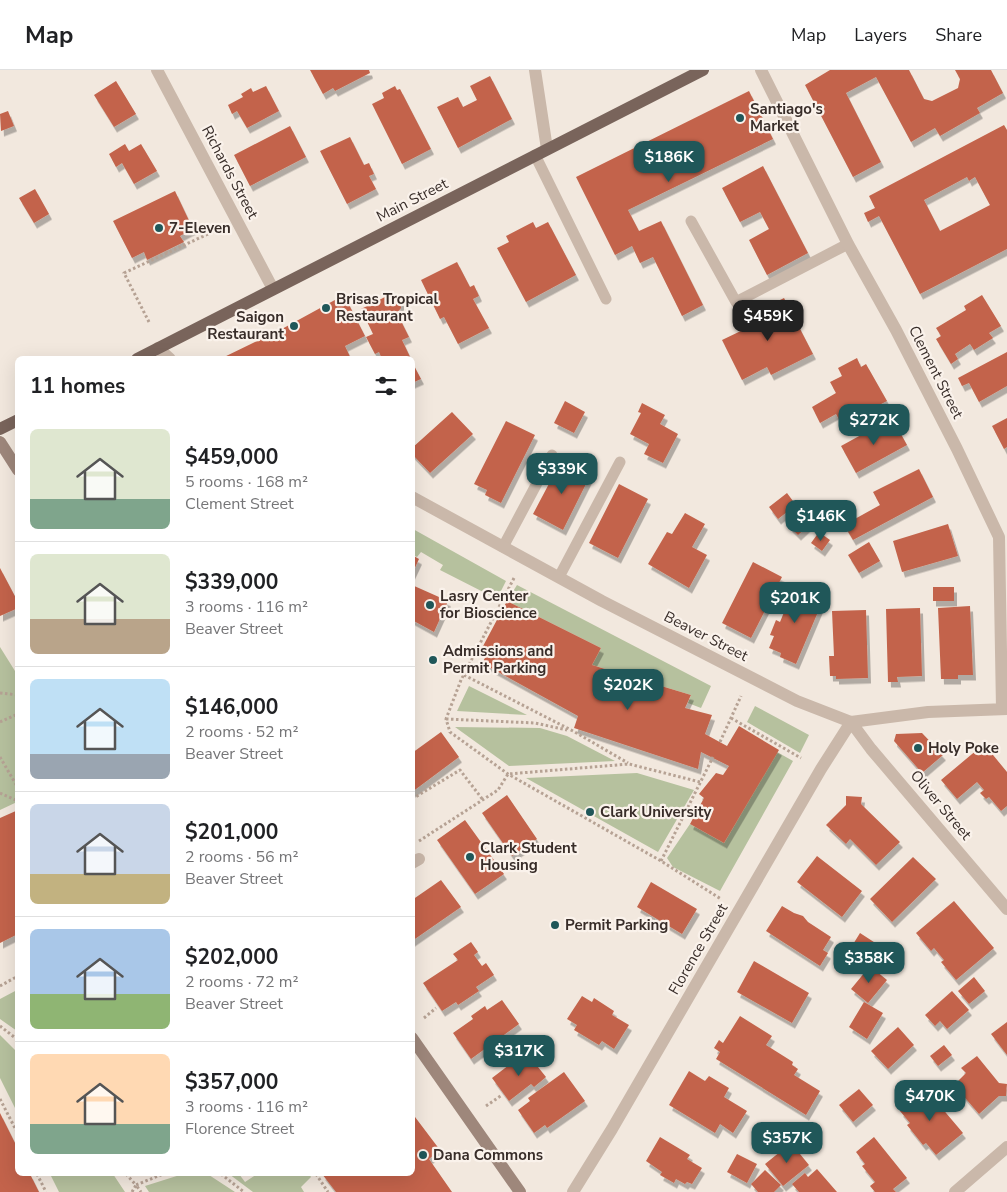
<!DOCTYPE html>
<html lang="en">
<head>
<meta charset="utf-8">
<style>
  body { margin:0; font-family:"Nunito Sans",sans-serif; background:#f6f6f6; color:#202124; height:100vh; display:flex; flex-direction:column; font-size:19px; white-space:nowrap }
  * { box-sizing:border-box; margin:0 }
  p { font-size:16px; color:#757577 }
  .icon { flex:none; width:28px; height:28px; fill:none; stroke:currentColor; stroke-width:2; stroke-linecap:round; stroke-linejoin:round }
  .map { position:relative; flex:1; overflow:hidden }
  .details { position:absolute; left:15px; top:286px; width:400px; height:820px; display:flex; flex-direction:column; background:#fff; border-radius:8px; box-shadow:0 5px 20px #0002 }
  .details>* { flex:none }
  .price { position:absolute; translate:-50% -42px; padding:0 11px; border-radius:10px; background:#205759; color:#fff; font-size:16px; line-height:32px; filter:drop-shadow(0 1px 2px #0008) }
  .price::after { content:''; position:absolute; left:50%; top:30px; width:15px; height:11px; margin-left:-8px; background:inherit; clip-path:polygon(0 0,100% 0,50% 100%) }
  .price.selected { background:#222; color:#fff }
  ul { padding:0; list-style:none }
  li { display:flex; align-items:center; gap:15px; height:125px; padding:0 15px }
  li+li { border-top:1px solid #e0e0e0 }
  li span { display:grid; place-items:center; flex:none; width:140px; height:100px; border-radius:8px; color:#555 }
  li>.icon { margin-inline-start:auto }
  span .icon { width:60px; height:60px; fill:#fffc; stroke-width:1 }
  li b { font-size:21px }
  h2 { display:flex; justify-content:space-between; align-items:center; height:60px; padding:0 15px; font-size:21px }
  header { display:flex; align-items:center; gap:30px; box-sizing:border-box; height:70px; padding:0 25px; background:#fff; border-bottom:1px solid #e0e0e0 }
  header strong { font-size:24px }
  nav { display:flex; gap:28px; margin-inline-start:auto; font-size:18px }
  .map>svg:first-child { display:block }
  .green { fill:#b6c19e }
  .building { fill:#c3644b; fill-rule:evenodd; filter:url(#shadow) }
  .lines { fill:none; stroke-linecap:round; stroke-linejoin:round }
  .path { stroke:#b6a294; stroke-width:3; stroke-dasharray:2.5 2.5; stroke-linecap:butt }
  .lane { stroke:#cab8aa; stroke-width:11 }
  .street { stroke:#cab8aa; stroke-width:12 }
  .secondary { stroke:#9e877b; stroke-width:12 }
  .primary { stroke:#79645b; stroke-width:12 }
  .poi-dot { fill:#205759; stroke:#faf2eb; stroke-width:2 }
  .labels { text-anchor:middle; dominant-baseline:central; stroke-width:4.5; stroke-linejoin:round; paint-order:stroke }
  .poi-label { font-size:15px; font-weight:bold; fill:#382d29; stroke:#faf2eb; text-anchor:start }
  .street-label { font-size:15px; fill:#382d29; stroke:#faf2eb }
</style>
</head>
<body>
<header>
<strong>Map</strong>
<nav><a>Map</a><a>Layers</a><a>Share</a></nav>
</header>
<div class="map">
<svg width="1007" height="1122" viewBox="0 0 1007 1122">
  <defs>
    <filter id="shadow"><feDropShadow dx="3" dy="5.5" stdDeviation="0" flood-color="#0004"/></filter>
  </defs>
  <rect width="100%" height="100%" fill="#f2e8de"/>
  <path class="green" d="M413 459 506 511 497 529 440 500 443 495 421 482 417 487 413 485Z
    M517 515 711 616 701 638 688 633 691 625 592 595 601 578 507 531Z
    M0 577 15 601 18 600 17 732 0 740Z
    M469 616 527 645 457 641Z
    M755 636 809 665 800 683 747 652Z
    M455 657 540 658 567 666 615 691 509 696Z
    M777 682 793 691 720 821 673 797 667 788 690 754 724 773Z
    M637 703 694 720 658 782 526 708Z
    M17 920V961L0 949V929Z
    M0 965 17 982V1042L0 1008Z
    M50 1104H113L125 1122H59Z
    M183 1104 209 1105 235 1122H149L145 1116Z
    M229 1104H239L245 1112 257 1104H309L311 1107 301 1117 304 1122H253Z"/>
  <path class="building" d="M310 0H369L370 3 335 21 333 18 323 24Z
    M830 0H909L924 29 932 31 958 18 960 9 955 0H991L1003 23 977 38 980 43 940 66 935 58 911 72 876 7 846 23 881 92 853 107 805 15Z
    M490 6 512 49 458 78 437 37 458 27 463 37 477 30 470 16Z
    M116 11 136 44 114 57 94 25Z
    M266 16 279 41 247 58 237 41 232 44 228 35 243 27 241 24 251 18 253 22Z
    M395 16 397 20 400 19 431 79 402 94 372 34 384 28 382 23Z
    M749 21 773 69 628 140 639 161 661 151 703 235 682 246 653 187 640 193 632 176 615 185 576 107Z
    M8 41 14 56 1 61 0 44Z
    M1004 55 1007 60V179L920 224 879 146 868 152 864 143 875 138 869 126ZM967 107 969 111 975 107 990 135 940 161 924 130Z
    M290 56 306 87 250 116 234 85Z
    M350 67 364 95 369 93 374 104 369 106 376 119 347 134 320 81Z
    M125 74 129 81 141 74 157 101 134 114 122 93 116 97 109 84Z
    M763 96 808 183 767 205 749 170 769 159 760 142 740 152 722 118Z
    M35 119 49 144 34 153 19 128Z
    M175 121 193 159 180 166 184 172 147 190 144 182 132 188 113 151Z
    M533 152 536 158 548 152 576 205 526 232 497 178 509 172 506 166Z
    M457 192 470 217 474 215 479 226 473 229 489 258 458 274 444 247 440 249 421 210Z
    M391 224 398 226 401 231V238L397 243 409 267 402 270 411 289H382L379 282 375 284 366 267 373 264 361 239Z
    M344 225 365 266 345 276 351 289H220L280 260Z
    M982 225 1001 256 989 263 993 268 974 280 970 274 955 284 958 289 951 294 936 269 941 266 936 258 966 240 964 236Z
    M784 228 813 284 771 305 767 297 742 310 722 270 747 258 742 249Z
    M1007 282V316L979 332 969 313 962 316 958 308Z
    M857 288 861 297 866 294 887 331 850 350 848 347 840 351 836 344 820 353 812 337 836 323 830 312 842 306 838 298Z
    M412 292 421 309 412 313Z
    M565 331 585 342 574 363 554 353Z
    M642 333 665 345 660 354 678 364 663 393 644 384 649 374 630 364 641 343 638 342Z
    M452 342 473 364 430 403 412 384V378Z
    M892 348 907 375 856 403 841 376Z
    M1007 348V377L1004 379 992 356Z
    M506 351 535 365 501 433 485 425 487 420 474 414Z
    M561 391 590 406 563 460 533 444Z
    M919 399 933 427 853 470 844 455 880 435 873 422Z
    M619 414 648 429 618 488 589 473Z
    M787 423 796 435 778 449 769 437Z
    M685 443 705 454 692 477 707 485 689 518 648 494 667 462 672 464Z
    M801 443 811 453 798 465 789 456Z
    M948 454 958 486 902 502 893 471Z
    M819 462 830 470 822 481 811 473Z
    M869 472 880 491 859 503 848 485Z
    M412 485 419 489 412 504Z
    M753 492 782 507 751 568 722 553Z
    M0 498 18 532V538L0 546Z
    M800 514 811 519 809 524 823 530 796 594 780 587 781 583 769 578 774 566 770 565 776 550 780 552 794 518 798 519Z
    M412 515 448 531 434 562 412 550Z
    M933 517H954V531H933Z
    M507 531 601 578 592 595 691 625 685 638 712 645 705 664 727 676 739 656 779 680 724 773 690 754 704 728 699 724 716 703 723 705 729 696 701 682 698 699 574 658 578 646 482 593 489 581 482 578Z
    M970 536 973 605H958V609H941L938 538Z
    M920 538 922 606 897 607 898 612H888L886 539Z
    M866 540 868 608 836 609V606H830L829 586H834L832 541Z
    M441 662 459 687 412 722V683Z
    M922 663 943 685 922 703 894 671 896 664Z
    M984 674 1007 702V736L1001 741 989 727 986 729 980 723 984 720 977 712 957 729 941 710Z
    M507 725 537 769 512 786 482 743Z
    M846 726 862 727 861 734 900 772 876 795 850 769 846 774 826 755 846 735Z
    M18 740V864L0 873V748Z
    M465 750 504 804 475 824 437 770Z
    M817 786 862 821 842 847 797 812Z
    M913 787 936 809 892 852 870 829Z
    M441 810 461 837 412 871V830Z
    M651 812 697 839 682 864 637 837Z
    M954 831 994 878 956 910 941 892 944 890 934 878 931 881 916 863Z
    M782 836 794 843 803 846 808 852 831 867 823 880 828 883 820 896 766 861Z
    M860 863 880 876 866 897 847 884Z
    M471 872 478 882 474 885 482 896 486 893 494 905 476 917 479 921 458 935 456 932 442 941 423 913 458 890 453 884Z
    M754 891 809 923 792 953 737 922Z
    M870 896 887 910 868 933 851 919Z
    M974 907 985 921 969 934 958 921Z
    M952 921 969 940 947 959 940 951 935 956 925 945Z
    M582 926 592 932 594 928 614 941 612 945 629 955 614 979 602 971 599 975 574 960 577 955 567 949Z
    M502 930 519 954 471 989 453 963 473 949 471 946 485 936 487 940Z
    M864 932 883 943 867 969 849 957Z
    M740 946 772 966 766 975 793 992 792 995 798 999 794 1005 820 1021 806 1045 716 989 720 982 714 978 719 970 723 973Z
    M1007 952V985L991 964Z
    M898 957 914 975 888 999 871 981Z
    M944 975 952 985 938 996 930 986Z
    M526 982 546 1007 534 1017 531 1014 509 1031 492 1008Z
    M977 986 999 1013 1007 1014 1006 1026H999L979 1044 954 1015 966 1003 961 998Z
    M689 1001 705 1011 709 1006 729 1018 724 1027 747 1041 733 1063 720 1054 715 1063 669 1035Z
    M564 1002 585 1031 547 1058 545 1055 534 1063 518 1040 530 1031 528 1028Z
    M924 1017 963 1063 936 1085 926 1073 923 1075 907 1055 910 1053 900 1041 911 1032 909 1029Z
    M859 1019 873 1035 853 1052 839 1035Z
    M0 1043 18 1079V1104H30L39 1122H0Z
    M412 1043 440 1080 429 1089 452 1122H336L322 1104H412Z
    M660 1067 690 1085 687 1089 702 1098 692 1114 687 1112 685 1114 676 1109 674 1113 660 1105 662 1102 646 1091Z
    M874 1067 907 1108 893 1119 896 1122H875L870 1116 875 1112 862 1096 865 1094 856 1082Z
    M791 1073 809 1095 783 1116 765 1094Z
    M737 1084 757 1094 747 1113 727 1102Z
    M817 1099 837 1122H799L792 1114 805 1103 808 1107Z
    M765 1100 781 1115 774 1122H758L751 1114Z"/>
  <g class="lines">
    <path class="path" d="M166 181 167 183 221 158
      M149 252 124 203 167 183
      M514 508 461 610 446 649 450 662 508 704 661 791 721 829
      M464 605 573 661 628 693
      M0 623 18 625
      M731 648 801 688
      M446 649 535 653 567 660
      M0 652 18 644
      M720 672 741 626
      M0 687 18 718
      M0 723 18 731
      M412 729 460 700 483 730
      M419 771 498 720 508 704 629 694 700 712
      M661 791 713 687
      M0 916 18 906
      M424 948 436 938
      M0 956 18 970
      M0 1029 18 1064
      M486 1036 502 1025
      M37 1104 46 1122
      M126 1104 136 1115 163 1104
      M221 1104 244 1122
      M316 1104 328 1122
      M132 1122 136 1115 141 1122"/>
    <path class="lane" d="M535 85 606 229
      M691 151 736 232 848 174
      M503 477 552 385
      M559 507 620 392"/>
    <path class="street" d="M157 0 273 219
      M535 0 547 79
      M761 0 848 174 896 260 957 379 999 467 1002 639
      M158 278 170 289
      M412 427 602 531 797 631 851 652 928 642 1007 639
      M412 793 419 789
      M573 1122 612 1059 821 699 851 652 871 679 1007 839
      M955 1122 1007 1077"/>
    <path class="secondary" d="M0 372 18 400
      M412 968 520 1122"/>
    <path class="primary" d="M137 289 703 0
      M0 359 18 350"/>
  </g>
  <g class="poi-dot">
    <circle cx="740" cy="48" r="5"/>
    <circle cx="159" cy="158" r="5"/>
    <circle cx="326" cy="238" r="5"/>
    <circle cx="294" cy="256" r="5"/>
    <circle cx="430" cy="535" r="5"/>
    <circle cx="433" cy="590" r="5"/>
    <circle cx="918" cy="678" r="5"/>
    <circle cx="590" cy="742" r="5"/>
    <circle cx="470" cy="787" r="5"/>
    <circle cx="555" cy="855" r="5"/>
    <circle cx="423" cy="1085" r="5"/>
  </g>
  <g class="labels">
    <g class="poi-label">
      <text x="750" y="39">Santiago's<tspan x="750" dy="17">Market</tspan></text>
      <text x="169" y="158">7-Eleven</text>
      <text x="336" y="229">Brisas Tropical<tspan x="336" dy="17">Restaurant</tspan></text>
      <text x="284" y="247" text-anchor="end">Saigon<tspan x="284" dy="17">Restaurant</tspan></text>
      <text x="440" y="526">Lasry Center<tspan x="440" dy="17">for Bioscience</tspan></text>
      <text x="443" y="581">Admissions and<tspan x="443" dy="17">Permit Parking</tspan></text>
      <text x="928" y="678">Holy Poke</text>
      <text x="600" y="742">Clark University</text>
      <text x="480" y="778">Clark Student<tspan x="480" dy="17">Housing</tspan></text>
      <text x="565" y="855">Permit Parking</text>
      <text x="433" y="1085">Dana Commons</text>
    </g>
    <g class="street-label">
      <text transform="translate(230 102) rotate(62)">Richards Street</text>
      <text transform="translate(412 130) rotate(-27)">Main Street</text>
      <text transform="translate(936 302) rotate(63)">Clement Street</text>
      <text transform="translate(706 566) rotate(27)">Beaver Street</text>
      <text transform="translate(941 735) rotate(50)">Oliver Street</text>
      <text transform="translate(698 879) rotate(-60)">Florence Street</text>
    </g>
  </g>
</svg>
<b class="price" style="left:669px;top:113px">$186K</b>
<b class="price selected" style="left:768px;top:272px">$459K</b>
<b class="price" style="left:874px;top:376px">$272K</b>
<b class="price" style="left:562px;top:425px">$339K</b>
<b class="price" style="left:821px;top:472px">$146K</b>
<b class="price" style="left:795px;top:554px">$201K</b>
<b class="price" style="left:628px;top:641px">$202K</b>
<b class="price" style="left:869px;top:914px">$358K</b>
<b class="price" style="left:519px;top:1007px">$317K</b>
<b class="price" style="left:930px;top:1052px">$470K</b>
<b class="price" style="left:787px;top:1094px">$357K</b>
<section class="details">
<h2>11 homes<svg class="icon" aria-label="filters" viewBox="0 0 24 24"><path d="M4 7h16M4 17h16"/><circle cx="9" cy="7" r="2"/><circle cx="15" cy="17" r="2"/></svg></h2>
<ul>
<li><span style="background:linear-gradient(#dfe7d0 70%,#7fa58c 0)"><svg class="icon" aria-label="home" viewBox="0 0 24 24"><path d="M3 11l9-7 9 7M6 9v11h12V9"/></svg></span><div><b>$459,000</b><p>5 rooms · 168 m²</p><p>Clement Street</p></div></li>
<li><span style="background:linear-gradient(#dfe7d0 65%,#b9a48a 0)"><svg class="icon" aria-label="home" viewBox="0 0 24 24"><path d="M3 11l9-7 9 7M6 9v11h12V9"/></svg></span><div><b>$339,000</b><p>3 rooms · 116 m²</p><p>Beaver Street</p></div></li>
<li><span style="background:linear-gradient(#bfe0f5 75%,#9aa5b1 0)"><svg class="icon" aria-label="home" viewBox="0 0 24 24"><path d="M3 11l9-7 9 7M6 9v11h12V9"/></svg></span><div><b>$146,000</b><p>2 rooms · 52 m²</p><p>Beaver Street</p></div></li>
<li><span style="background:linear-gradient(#c9d6e8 70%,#c2b280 0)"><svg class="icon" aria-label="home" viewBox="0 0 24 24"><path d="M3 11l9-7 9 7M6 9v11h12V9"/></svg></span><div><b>$201,000</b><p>2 rooms · 56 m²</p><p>Beaver Street</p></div></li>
<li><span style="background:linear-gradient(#a9c7e8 65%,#8fb573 0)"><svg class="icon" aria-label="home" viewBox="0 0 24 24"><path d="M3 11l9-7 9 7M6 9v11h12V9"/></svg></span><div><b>$202,000</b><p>2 rooms · 72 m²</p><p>Beaver Street</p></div></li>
<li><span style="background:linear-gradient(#ffd9b3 70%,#7fa58c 0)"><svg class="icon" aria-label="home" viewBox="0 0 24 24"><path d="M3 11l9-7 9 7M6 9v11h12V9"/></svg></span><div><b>$357,000</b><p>3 rooms · 116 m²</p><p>Florence Street</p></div></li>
</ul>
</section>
</div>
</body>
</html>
